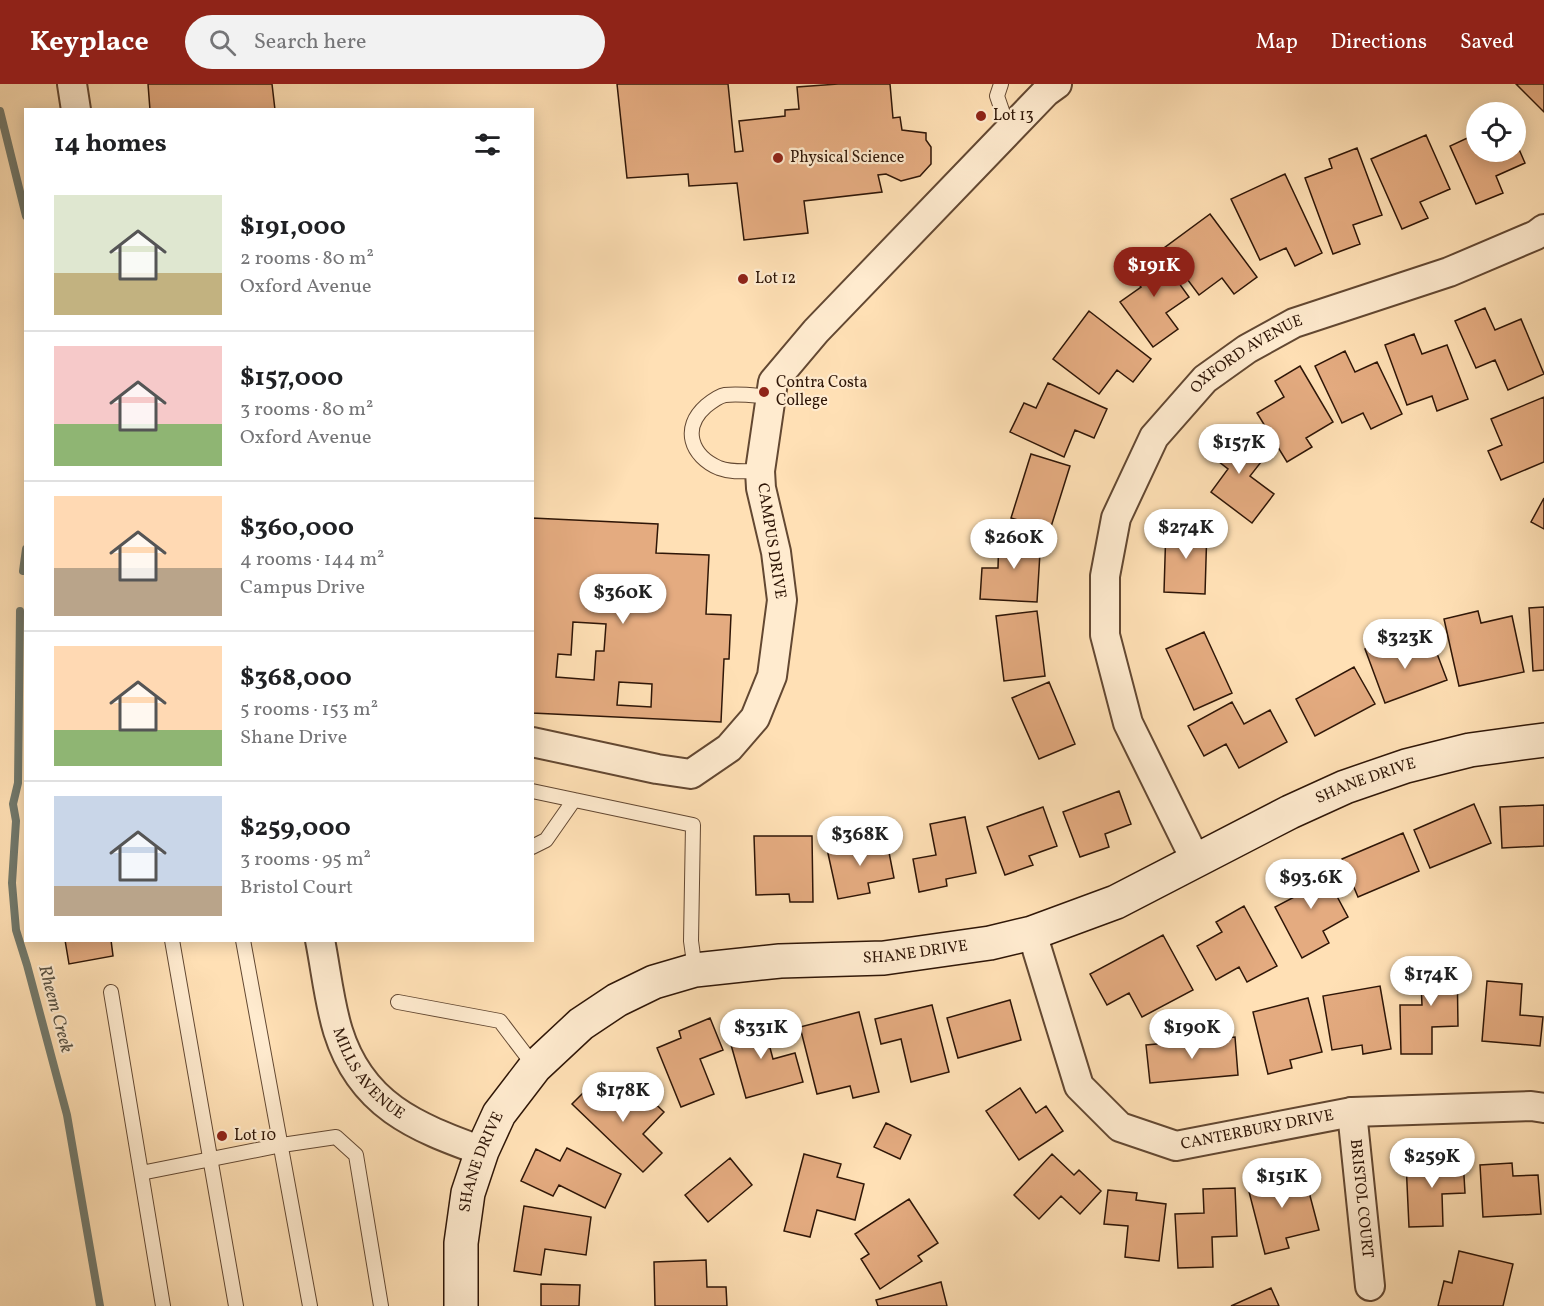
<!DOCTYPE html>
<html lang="en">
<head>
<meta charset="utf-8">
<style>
  body { margin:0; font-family:Vollkorn,serif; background:#f2f2f2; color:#202124; height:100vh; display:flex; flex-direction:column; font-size:22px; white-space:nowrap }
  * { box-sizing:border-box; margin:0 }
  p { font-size:20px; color:#757577 }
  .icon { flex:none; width:33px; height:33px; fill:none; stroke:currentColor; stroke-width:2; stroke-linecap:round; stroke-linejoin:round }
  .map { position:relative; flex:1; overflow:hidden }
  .drawer { position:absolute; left:24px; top:24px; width:510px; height:834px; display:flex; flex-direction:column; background:#fff; border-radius:0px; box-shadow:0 3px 15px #0003 }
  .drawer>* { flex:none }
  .fabs { position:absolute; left:1466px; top:18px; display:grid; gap:12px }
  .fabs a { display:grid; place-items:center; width:60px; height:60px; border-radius:50%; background:#fff; box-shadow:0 3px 15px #0003; font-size:30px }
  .price { position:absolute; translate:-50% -51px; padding:0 14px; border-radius:21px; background:#fff; color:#222; font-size:20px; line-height:39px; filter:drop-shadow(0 2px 3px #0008) }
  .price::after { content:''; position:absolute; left:50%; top:36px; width:18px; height:14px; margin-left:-9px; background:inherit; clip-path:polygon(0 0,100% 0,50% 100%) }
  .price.selected { background:#8f2418; color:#fff }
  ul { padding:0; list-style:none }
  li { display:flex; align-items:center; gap:18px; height:150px; padding:0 30px }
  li+li { border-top:2px solid #e0e0e0 }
  li span { display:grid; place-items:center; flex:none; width:168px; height:120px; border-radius:0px; color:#555 }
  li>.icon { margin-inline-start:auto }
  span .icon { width:72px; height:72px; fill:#fffc; stroke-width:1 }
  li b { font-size:26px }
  h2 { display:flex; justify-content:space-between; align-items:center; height:72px; padding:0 30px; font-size:26px }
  header { display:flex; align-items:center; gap:36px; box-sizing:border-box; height:84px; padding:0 30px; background:#8f2418; color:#fff }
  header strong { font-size:28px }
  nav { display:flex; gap:33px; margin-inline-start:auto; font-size:21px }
  .search { width:420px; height:54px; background:#f2f2f2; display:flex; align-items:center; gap:15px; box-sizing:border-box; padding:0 21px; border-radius:33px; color:#757577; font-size:22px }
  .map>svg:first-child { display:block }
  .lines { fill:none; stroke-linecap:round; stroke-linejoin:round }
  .stream { stroke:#737a6d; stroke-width:8 }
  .building { fill:#e4ab80; stroke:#2f1607; stroke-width:1.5; fill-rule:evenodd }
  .lane-casing { stroke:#634832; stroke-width:16 }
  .street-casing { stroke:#634832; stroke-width:32 }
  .secondary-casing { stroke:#2f1607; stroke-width:36 }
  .lane { stroke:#ffebcf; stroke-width:14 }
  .street { stroke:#ffebcf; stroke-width:28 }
  .secondary { stroke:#ffebcf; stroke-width:33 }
  .poi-dot { fill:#8f2418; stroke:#ffebcf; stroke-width:2 }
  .labels { text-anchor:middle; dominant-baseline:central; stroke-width:4.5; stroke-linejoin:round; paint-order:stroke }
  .poi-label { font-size:16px; fill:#2f1607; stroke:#ffebcf; text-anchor:start }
  .street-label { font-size:16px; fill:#2f1607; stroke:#ffebcf }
  .water-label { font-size:18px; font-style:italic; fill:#575042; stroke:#ffebcf }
</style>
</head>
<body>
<header>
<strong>Keyplace</strong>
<div class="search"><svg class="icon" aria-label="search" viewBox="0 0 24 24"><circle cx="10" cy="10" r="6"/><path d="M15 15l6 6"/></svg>Search here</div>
<nav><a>Map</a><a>Directions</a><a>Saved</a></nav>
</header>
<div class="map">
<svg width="1544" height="1222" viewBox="0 0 1544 1222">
  <rect width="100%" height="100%" fill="#ffe0b5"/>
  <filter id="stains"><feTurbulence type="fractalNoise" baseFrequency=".00333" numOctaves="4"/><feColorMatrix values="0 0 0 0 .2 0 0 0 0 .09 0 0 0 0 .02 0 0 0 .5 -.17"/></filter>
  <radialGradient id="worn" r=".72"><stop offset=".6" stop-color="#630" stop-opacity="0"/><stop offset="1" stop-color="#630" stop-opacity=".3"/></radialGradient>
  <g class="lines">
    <path class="stream" d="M0 27 26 132
      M23 487 26 465
      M20 527 18 699 13 720 16 737 12 799 16 846 27 881 67 1031 100 1222"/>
  </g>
  <path class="building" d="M148 0H272L275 26H150Z
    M617 0H728L735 68 743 67 739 37 785 32V26L799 25 797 3 838 0H890L893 34 900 33 902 46 926 49V56L931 63V80L920 92 901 97 886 90 878 91 882 108 804 117 808 149 744 156 737 99 689 102 688 90 627 94Z
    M1516 0H1544V28Z
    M1476 50V68H1515V56L1525 79 1496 92 1503 109 1476 120 1450 62Z
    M1426 51 1450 105 1420 118 1428 134 1402 145 1371 75Z
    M1357 64 1382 131 1353 141 1360 160 1333 170 1305 94 1332 84 1329 75Z
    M1285 90 1322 169 1295 182 1286 164 1260 176 1231 115Z
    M1210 130 1257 193 1234 210 1222 194 1199 211 1164 164Z
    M1155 166 1189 213 1166 229 1178 245 1153 263 1120 218 1141 203 1128 186Z
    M1485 224 1495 246 1521 235 1544 290 1508 306 1495 276 1476 284 1455 237Z
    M1089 227 1151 275 1133 298 1117 286 1099 310 1053 275Z
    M1414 250 1422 270 1447 261 1468 315 1437 327 1432 312 1407 321 1385 261Z
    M1345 267 1355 288 1377 278 1402 330 1371 345 1363 329 1342 339 1315 282Z
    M1300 282 1333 338 1306 354 1312 363 1287 378 1257 329 1284 313 1275 297Z
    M1048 299 1107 325 1094 354 1075 346 1064 373 1010 348 1024 319 1036 324Z
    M1544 313V378L1501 396 1488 367 1502 361 1491 335Z
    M1225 342 1265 373 1250 392 1274 410 1252 439 1211 408 1228 385 1205 367Z
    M1031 370 1070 382 1050 446 1011 434Z
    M1544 414V445L1531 438Z
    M532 434 658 440 656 469 709 471 706 530 731 531 729 575H724L721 638 532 629ZM573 538 606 540 604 567H596L594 596 556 593 558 570 571 571ZM619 598 652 600 651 623 617 621Z
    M1166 442 1207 443 1205 510 1164 508Z
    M999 450 1041 452 1037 518 980 515 982 484H998Z
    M1544 523V586L1533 587 1529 524Z
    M1037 527 1045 592 1004 597 996 532Z
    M1478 527 1481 539 1512 532 1524 588 1459 602 1444 535Z
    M1204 548 1232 609 1194 626 1166 565Z
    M1390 556 1396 572 1433 559 1447 596 1385 619 1365 565Z
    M1354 583 1375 620 1315 652 1296 615Z
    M1049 598 1075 660 1039 675 1012 614Z
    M1232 618 1244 640 1270 626 1287 658 1239 684 1226 660 1204 672 1188 642Z
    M1119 707 1131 740 1105 750 1109 763 1080 773 1063 728Z
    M1474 720 1491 759 1430 784 1414 746Z
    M1544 721V762L1502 764 1500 723Z
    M1043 723 1057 762 1029 772 1033 781 1005 791 987 743Z
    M965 733 976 789 946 795 947 802 919 808 913 775 936 771 930 740Z
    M1403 749 1419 787 1358 813 1342 775Z
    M754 752H812L813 818H790L789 810 756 811Z
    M886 753 894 794 868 799 870 809 838 815 827 765Z
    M1318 777 1348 833 1323 847 1329 859 1302 874 1275 823 1302 809 1292 791Z
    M1244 822 1277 882 1247 898 1239 883 1216 896 1197 862 1222 848 1216 838Z
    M1163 851 1193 906 1142 933 1129 909 1107 921 1090 890Z
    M65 856H111L113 872 69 880Z
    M1457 875 1458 942 1432 943V970H1401L1400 921H1422L1420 876Z
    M1487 897 1522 900 1520 931 1543 933 1540 962 1482 957Z
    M1380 902 1391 965 1363 970 1362 961 1332 966 1323 912Z
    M1308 914 1322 968 1290 976 1292 984 1268 990 1253 928Z
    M1010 916 1021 956 958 974 947 934Z
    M932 921 949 988 911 998 901 955 881 960 875 935Z
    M859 928 879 1008 853 1014 850 1002 817 1010 800 943Z
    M710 934 723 966 700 975 714 1010 681 1023 657 964 681 954 679 947Z
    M762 934 773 975 795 969 803 998 746 1014 726 943Z
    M1235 953 1238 991 1150 999 1146 961Z
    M595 997 625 1026 643 1008 664 1028 643 1050 662 1069 643 1088 572 1020Z
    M1020 1004 1036 1029 1046 1022 1063 1047 1019 1076 986 1027Z
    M886 1039 911 1051 900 1075 874 1063Z
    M567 1064 621 1090 605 1124 559 1101 553 1112 521 1097 536 1065 560 1077Z
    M804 1070 841 1080 837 1093 864 1100 855 1136 817 1126 810 1153 784 1147Z
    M1052 1070 1074 1091 1079 1086 1101 1107 1080 1130 1061 1112 1039 1135 1014 1111Z
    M730 1074 752 1101 708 1138 685 1111Z
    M1463 1075 1465 1109 1442 1110 1443 1142 1409 1143 1406 1078Z
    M1512 1079 1513 1092 1538 1091 1541 1130 1483 1133 1480 1081Z
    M1273 1088 1275 1096 1304 1089 1319 1146 1286 1154 1289 1164 1265 1170 1246 1096Z
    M1235 1104 1237 1152 1212 1153 1213 1183 1178 1184 1175 1130 1204 1129 1203 1105Z
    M1108 1106 1137 1109 1136 1116 1166 1120 1159 1177 1125 1173 1128 1142 1104 1140Z
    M909 1115 938 1159 918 1172 922 1177 880 1205 861 1175 869 1170 855 1150Z
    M524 1122 591 1133 586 1171 545 1165 541 1191 514 1187Z
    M1459 1167 1513 1180 1503 1222H1438L1444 1197 1452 1199Z
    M706 1176 707 1203H726L727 1222H655L654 1178Z
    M941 1198 947 1222H878L876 1216Z
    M541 1200 580 1201 579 1222H541Z
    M1271 1204 1279 1222H1231Z"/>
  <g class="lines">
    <g class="lane-casing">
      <path id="lane" d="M1001 0 997 12 1009 47
        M760 387C747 387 732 389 719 384 691 372 681 344 706 322 711 318 719 312 725 311 740 309 757 312 772 313
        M532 707 693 741 691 857 695 886
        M532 763 546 756 574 716
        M172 856 236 1222
        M243 856 310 1222
        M111 908 141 1089 282 1061 336 1053 356 1071 381 1222
        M398 918 500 937 535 983
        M141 1089 163 1222"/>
    </g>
    <g class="street-casing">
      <g id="street">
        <path d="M72 0 76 26"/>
        <path d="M532 658 657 685 691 690 729 664 755 634 772 592 782 516 776 468 761 404 760 387 773 298 816 247 1046 8 1057 0"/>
        <path id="s1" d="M1196 777 1128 639 1105 551V492L1116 434 1154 353 1205 295 1247 265 1294 239 1449 188 1536 151 1544 145"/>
        <path id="s2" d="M1032 849 1079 1002 1120 1043 1176 1062 1352 1028 1531 1022 1544 1024"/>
        <path id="s3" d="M320 856C326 886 329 918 338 947 361 1021 415 1043 482 1067"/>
        <path id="s4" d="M1352 1028 1370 1202"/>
      </g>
    </g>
    <g class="secondary-casing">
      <g id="secondary">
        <path id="s5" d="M461 1222V1159L468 1109 482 1067 499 1030 535 983 581 940 617 916 654 898 695 886 780 877 884 874 990 859 1032 849 1116 818 1290 728 1345 703 1406 682 1470 666 1544 656"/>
      </g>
    </g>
    <use href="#lane" class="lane"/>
    <use href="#street" class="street"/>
    <use href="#secondary" class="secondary"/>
  </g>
  <g class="poi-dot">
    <circle cx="981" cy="32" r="6"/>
    <circle cx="778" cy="74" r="6"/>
    <circle cx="743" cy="195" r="6"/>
    <circle cx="764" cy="308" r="6"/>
    <circle cx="222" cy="1052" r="6"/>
  </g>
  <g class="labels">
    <g class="poi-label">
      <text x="993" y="32">Lot 13</text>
      <text x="790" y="74">Physical Science</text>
      <text x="755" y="195">Lot 12</text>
      <text x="776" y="299">Contra Costa<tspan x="776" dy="18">College</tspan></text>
      <text x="234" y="1052">Lot 10</text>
    </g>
    <g class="street-label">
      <text stroke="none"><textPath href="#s1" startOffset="578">OXFORD AVENUE</textPath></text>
      <text transform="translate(771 457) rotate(81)">CAMPUS DRIVE</text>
      <text stroke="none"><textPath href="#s5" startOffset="1155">SHANE DRIVE</textPath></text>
      <text stroke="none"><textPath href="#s5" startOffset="669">SHANE DRIVE</textPath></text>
      <text stroke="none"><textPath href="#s3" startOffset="146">MILLS AVENUE</textPath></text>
      <text stroke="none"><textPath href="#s2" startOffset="360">CANTERBURY DRIVE</textPath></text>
      <text stroke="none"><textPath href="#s5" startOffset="147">SHANE DRIVE</textPath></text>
      <text stroke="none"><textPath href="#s4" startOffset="87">BRISTOL COURT</textPath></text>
    </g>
    <g class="water-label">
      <text transform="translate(55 925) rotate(75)">Rheem Creek</text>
    </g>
  </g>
  <rect width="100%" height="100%" filter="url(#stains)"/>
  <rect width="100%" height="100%" fill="url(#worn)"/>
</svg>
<div class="fabs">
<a><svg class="icon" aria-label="locate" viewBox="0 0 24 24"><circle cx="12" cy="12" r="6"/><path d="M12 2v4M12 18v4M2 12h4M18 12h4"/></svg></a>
</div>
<b class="price selected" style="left:1154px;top:214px">$191K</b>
<b class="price" style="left:1239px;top:391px">$157K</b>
<b class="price" style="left:1186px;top:476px">$274K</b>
<b class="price" style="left:1014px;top:486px">$260K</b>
<b class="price" style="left:623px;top:541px">$360K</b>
<b class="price" style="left:1405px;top:586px">$323K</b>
<b class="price" style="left:860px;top:783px">$368K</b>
<b class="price" style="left:1311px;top:826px">$93.6K</b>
<b class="price" style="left:1431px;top:923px">$174K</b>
<b class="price" style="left:761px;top:976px">$331K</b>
<b class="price" style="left:1192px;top:976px">$190K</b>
<b class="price" style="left:623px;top:1039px">$178K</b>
<b class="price" style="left:1432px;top:1105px">$259K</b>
<b class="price" style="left:1282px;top:1125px">$151K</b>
<section class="drawer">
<h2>14 homes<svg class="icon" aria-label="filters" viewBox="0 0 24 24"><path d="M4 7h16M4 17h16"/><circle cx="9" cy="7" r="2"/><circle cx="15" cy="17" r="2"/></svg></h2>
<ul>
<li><span style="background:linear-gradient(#dfe7d0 65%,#c2b280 0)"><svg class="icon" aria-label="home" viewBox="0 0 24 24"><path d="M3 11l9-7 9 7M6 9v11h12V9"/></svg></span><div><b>$191,000</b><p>2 rooms · 80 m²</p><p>Oxford Avenue</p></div></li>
<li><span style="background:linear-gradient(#f6c9c9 65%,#8fb573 0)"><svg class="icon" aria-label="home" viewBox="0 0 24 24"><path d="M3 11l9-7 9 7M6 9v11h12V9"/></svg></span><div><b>$157,000</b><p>3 rooms · 80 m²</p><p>Oxford Avenue</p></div></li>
<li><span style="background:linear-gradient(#ffd9b3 60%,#b9a48a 0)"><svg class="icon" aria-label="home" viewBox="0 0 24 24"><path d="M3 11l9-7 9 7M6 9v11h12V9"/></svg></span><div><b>$360,000</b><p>4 rooms · 144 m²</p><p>Campus Drive</p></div></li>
<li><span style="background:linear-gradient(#ffd9b3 70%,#8fb573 0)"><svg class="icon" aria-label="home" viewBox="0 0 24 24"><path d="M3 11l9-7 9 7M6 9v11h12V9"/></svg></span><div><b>$368,000</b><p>5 rooms · 153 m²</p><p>Shane Drive</p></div></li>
<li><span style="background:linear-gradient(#c9d6e8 75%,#b9a48a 0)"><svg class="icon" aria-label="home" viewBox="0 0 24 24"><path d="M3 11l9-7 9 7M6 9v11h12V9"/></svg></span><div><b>$259,000</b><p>3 rooms · 95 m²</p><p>Bristol Court</p></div></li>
</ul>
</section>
</div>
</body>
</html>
